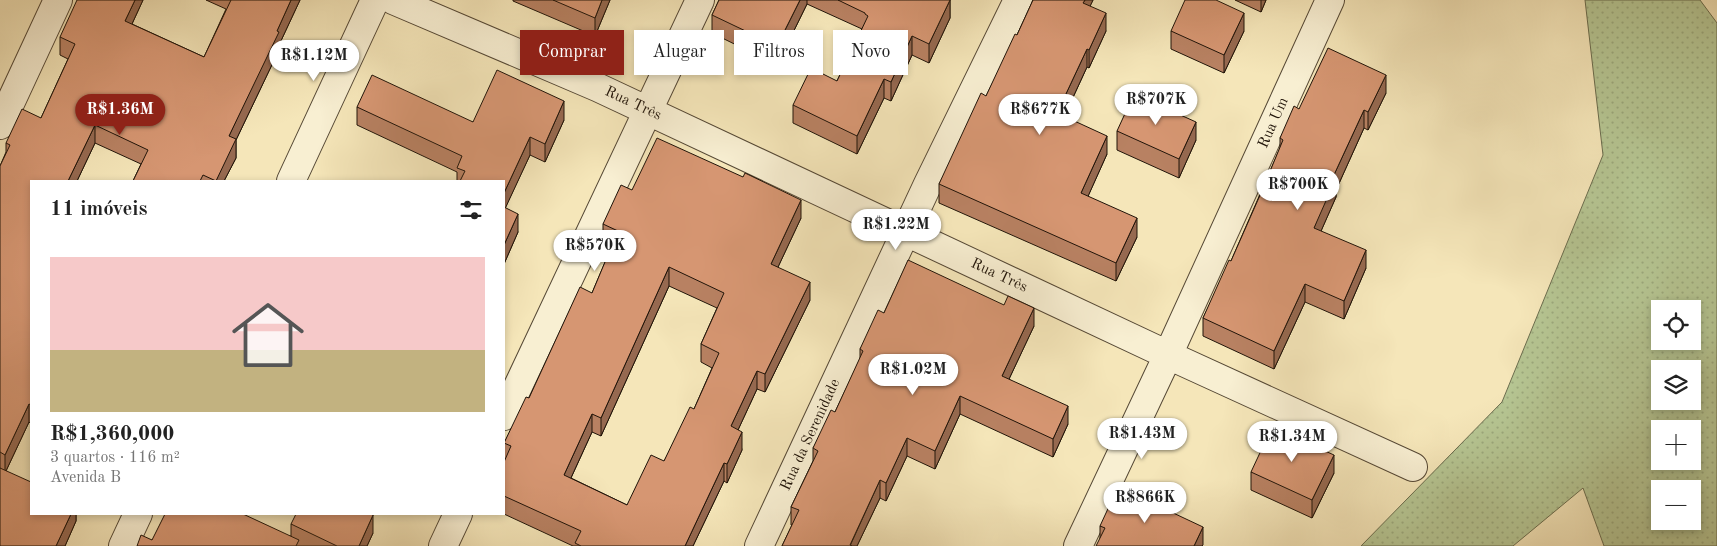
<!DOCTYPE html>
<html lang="pt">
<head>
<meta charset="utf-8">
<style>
  body { margin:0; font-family:"Old Standard TT",serif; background:#f6f6f6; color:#222; height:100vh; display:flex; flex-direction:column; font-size:19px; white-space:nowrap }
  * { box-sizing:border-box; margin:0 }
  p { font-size:16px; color:#767676 }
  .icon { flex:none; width:28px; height:28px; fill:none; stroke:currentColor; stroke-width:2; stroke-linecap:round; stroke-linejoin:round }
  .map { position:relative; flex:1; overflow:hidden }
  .panel { position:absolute; left:30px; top:180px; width:475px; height:335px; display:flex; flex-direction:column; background:#fff; border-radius:0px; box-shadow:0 2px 8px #0003 }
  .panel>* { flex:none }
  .top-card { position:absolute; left:520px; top:30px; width:475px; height:45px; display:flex; gap:10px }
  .buttons { position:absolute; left:1651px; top:300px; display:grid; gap:10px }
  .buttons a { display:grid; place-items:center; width:50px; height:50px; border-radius:0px; background:#fff; box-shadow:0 2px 8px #0003; font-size:25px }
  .price { position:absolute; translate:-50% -42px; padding:0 11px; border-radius:18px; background:#fff; color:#222; font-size:16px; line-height:32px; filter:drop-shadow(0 1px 2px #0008) }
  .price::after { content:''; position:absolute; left:50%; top:30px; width:15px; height:11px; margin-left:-8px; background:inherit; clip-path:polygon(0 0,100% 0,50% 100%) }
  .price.on { background:#8f2418; color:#fff }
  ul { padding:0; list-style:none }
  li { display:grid; align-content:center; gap:10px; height:265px; padding:0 20px }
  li+li { border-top:1px solid #e0e0e0 }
  li span { display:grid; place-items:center; height:155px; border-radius:0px; color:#555 }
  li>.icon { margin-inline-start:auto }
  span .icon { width:90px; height:90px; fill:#fffc; stroke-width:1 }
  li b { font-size:21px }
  h2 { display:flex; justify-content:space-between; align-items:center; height:60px; padding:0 20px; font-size:21px }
  .pill { padding:0 18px; border-radius:0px; background:#fff; box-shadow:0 2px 8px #0003; font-size:18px; line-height:45px }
  .pill.on { background:#8f2418; color:#fff }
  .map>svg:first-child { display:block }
  .grass { fill:url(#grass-dots); stroke:#6b6d4e; fill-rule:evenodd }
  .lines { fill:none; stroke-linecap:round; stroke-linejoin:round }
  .minor-casing { stroke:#554835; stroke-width:30 }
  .tertiary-casing { stroke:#554835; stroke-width:30 }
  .minor { stroke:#f8efd2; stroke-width:28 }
  .tertiary { stroke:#f8efd2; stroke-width:28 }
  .wall { fill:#b88162; stroke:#201409; fill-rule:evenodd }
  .shaded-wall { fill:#966950; stroke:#201409 }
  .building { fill:#d69672; stroke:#201409; fill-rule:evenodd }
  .labels { text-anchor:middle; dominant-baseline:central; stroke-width:4; stroke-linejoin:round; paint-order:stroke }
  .street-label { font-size:15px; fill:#201409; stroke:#f8efd2 }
</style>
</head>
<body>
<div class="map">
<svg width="1717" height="546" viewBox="0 0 1717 546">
  <defs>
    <pattern id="grass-dots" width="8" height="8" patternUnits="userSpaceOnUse" patternTransform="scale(1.25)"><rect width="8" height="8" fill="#b6c693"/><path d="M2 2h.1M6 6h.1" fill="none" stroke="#9ca97d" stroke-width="1.8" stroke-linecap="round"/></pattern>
  </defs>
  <rect width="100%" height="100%" fill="#f5e6b9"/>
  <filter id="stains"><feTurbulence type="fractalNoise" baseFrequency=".004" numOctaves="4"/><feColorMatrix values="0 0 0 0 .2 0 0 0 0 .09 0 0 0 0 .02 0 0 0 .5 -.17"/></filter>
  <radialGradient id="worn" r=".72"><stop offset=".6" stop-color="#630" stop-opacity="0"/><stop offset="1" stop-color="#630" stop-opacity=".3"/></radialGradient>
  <path class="grass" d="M1585 0H1700L1717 23V546H1604L1583 488 1513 546H1361L1502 402 1603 155ZM1660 309H1692V341H1660ZM1660 369H1692V401H1660ZM1660 429H1692V461H1660ZM1660 489H1692V521H1660Z"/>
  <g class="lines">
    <g class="minor-casing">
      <path id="minor" d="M393 0 597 87 1168 355 1413 467
        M0 125 58 0
        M504 416 700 0
        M443 546 458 514
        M759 546 928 184 1018 0
        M1078 546 1168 355 1330 0"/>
    </g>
    <g class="tertiary-casing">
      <path id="tertiary" d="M291 181 375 0
        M123 546 138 514"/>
    </g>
    <use href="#minor" class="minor"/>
    <use href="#tertiary" class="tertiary"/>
  </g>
  <path class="wall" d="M143 0 132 24 204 57 226 9 206 0H300L279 45V50L236 140V158L224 181H133L141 164 95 143 77 181H31V424L29 422 6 471 76 514V521L65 546H0V166L6 152V143L41 118 68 59 60 55V37Z
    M513 0H610L595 36 513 1Z
    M719 0H950V18L929 63 912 55 891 101 884 98 857 154 793 123V105L837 81 862 29 807 4 777 65 712 33V15Z
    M1033 0H1093L1090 6 1106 31 1089 68 1087 67 1064 117 1107 154 1088 196 1137 237 1116 281 939 203V184L986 96 1017 35Z
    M1235 0H1266L1261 12Z
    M1171 31H1244L1224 73 1171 49Z
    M1386 93 1368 130 1364 128 1336 190V197L1321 231 1366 268 1344 319 1305 302 1274 369 1203 336V318L1231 261 1280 148V138L1299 109Z
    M357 107 473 122 564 120 545 162 530 155 505 208 518 232 504 264V181H457V172L357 125Z
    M1117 131 1196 140 1179 178 1117 150Z
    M632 190 801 218 778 267 810 300 765 392 757 389 738 430 742 450 727 483 724 481 693 546H573L504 514V443L529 398 592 293 612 246 603 242V224ZM669 286 717 308 701 344V362L712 368 694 409 664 461 627 505 571 478 592 432 601 436Z
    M884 313 1034 326 1009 379 1068 424 1053 457 960 414 935 469 907 456 886 501 880 498 857 546H782L792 525H791V507L813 461V448L835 412 860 359V349Z
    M1251 472 1334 473 1312 518 1251 490Z
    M291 524 373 533 367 546H137L152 540 291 536Z
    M1100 526 1203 545 1100 539Z"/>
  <path class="shaded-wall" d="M135 0H143L125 39V21Z
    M291 0H300L279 45V50L236 140V158L224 181H216L229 136Z
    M602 0H610L595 36V18Z
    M800 0H807V4L777 65V46Z
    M950 0V18L929 63V44Z
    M1085 0H1093L1083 21V3Z
    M1261 0H1266L1261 12Z
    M1106 13V31L1089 68V50Z
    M1244 13V31L1224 73V55Z
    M912 36V55L891 101V82Z
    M1087 49V67L1057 132V113Z
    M1386 75V93L1368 130V112Z
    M884 79V98L857 154V136Z
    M564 101V120L545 162V144Z
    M1364 110V128L1336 190V197L1314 247V228L1333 177Z
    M1196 122V140L1179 178V159Z
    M95 125V143L77 181H68Z
    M1107 136V154L1081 212V193Z
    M530 137V155L504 211V193Z
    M801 200V218L771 282V264Z
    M518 214V232L504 264V245Z
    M1137 218V237L1116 281V263Z
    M1366 250V268L1344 319V301Z
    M669 267V286L601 436V418Z
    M810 282V300L765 392V374Z
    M1305 284V302L1274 369V351Z
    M1034 308V326L1002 394V376Z
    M757 371V389L731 445V426Z
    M960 396V414L935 469V451Z
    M29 404V422L5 473V455Z
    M1068 406V424L1053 457V439Z
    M592 414V432L564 493V475Z
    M742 432V450L727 483V464Z
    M907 438V456L886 501V483Z
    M1334 455V473L1312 518V500Z
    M724 463V481L693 546H685Z
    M880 480V498L857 546H850Z
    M71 514H76V521L65 546H56Z
    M373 515V533L367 546H359Z
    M1203 527V545L1202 546H1194Z"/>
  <path class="building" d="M77 0H135L125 21 204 57 231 0H291L277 31 279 32 229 136 236 139 216 181 203 175 200 181H133L148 150 95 125 68 181H31V405L29 404 5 455 0 452V166L10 145 6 143 22 109 41 118 75 44 60 37Z
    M553 0H602L595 18Z
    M719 0H800L777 46 712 15Z
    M838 0H950L929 44 912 36 891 82 884 79 857 136 793 105 811 68 837 81 868 16 865 14V13Z
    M1033 0H1085L1083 3 1106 13 1089 50 1087 49 1057 113 1107 136 1081 193 1137 218 1116 263 939 184 981 93 986 96 1015 34 1017 35Z
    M1185 0H1216L1244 13 1224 55 1171 31Z
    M1328 48 1386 75 1368 112 1364 110 1333 177 1336 178 1314 228 1366 250 1344 301 1305 284 1274 351 1203 318 1229 260 1231 261 1261 193 1283 140 1280 138 1294 106 1299 109Z
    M497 70 564 101 545 144 530 137 504 193V181H460L465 171 457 168 462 156 357 107 372 75 473 122Z
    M1134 94 1196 122 1179 159 1117 131Z
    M657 138 743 177 745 173 801 200 771 264 810 282 765 374 757 371 731 426 742 432 727 464 724 463 685 546H581L575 543 581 531 504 496V462L511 446 504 443 526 397 529 398 580 287 592 293 618 231 603 224 621 185 632 190ZM669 267 724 293 701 344 719 353 694 409 690 407 664 461 651 455 627 505 564 475 592 414 601 418Z
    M504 207 518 214 504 245Z
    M908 260 1004 305 1008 296 1034 308 1002 376 1068 406 1053 439 960 396 935 451 907 438 886 483 880 480 850 545 852 546H782L799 510 791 507 818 451 813 448 831 410 835 412 863 351 860 349 878 310 884 313Z
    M1272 427 1334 455 1312 500 1251 472Z
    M0 468 31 482V514H71L56 546H0Z
    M1118 487 1203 527 1194 546H1096L1105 528 1100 526Z
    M165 514H243L299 540 296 546H137L141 535 152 540Z
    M296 514H371L373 515 359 546H337L291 524Z"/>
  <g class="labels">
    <g class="street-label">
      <text transform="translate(633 104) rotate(25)">Rua Três</text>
      <text transform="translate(1274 123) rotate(-66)">Rua Um</text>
      <text transform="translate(999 276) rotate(25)">Rua Três</text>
      <text transform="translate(811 435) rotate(-65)">Rua da Serenidade</text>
    </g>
  </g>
  <rect width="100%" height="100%" filter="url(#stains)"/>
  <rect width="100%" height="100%" fill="url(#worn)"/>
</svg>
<div class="buttons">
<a><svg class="icon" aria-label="locate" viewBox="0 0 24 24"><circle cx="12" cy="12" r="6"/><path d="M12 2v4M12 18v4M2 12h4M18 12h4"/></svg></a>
<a><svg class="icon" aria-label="layers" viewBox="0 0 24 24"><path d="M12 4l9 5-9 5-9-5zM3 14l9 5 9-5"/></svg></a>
<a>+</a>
<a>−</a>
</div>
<b class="price" style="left:314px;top:82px">R$1.12M</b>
<b class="price" style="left:1156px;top:126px">R$707K</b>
<b class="price on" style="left:120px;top:136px">R$1.36M</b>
<b class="price" style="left:1040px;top:136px">R$677K</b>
<b class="price" style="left:1298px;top:211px">R$700K</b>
<b class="price" style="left:896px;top:251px">R$1.22M</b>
<b class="price" style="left:595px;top:272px">R$570K</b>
<b class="price" style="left:913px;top:396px">R$1.02M</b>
<b class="price" style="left:1142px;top:460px">R$1.43M</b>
<b class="price" style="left:1292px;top:463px">R$1.34M</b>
<b class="price" style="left:1145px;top:524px">R$866K</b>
<div class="top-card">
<a class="pill on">Comprar</a>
<a class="pill">Alugar</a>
<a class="pill">Filtros</a>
<a class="pill">Novo</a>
</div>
<section class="panel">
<h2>11 imóveis<svg class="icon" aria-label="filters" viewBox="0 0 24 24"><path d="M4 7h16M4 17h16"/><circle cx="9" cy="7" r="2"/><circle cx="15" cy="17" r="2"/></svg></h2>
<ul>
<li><span style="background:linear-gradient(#f6c9c9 60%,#c2b280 0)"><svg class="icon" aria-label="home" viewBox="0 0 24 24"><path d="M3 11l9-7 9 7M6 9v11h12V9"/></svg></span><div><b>R$1,360,000</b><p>3 quartos · 116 m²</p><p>Avenida B</p></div></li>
</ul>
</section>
</div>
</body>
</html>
